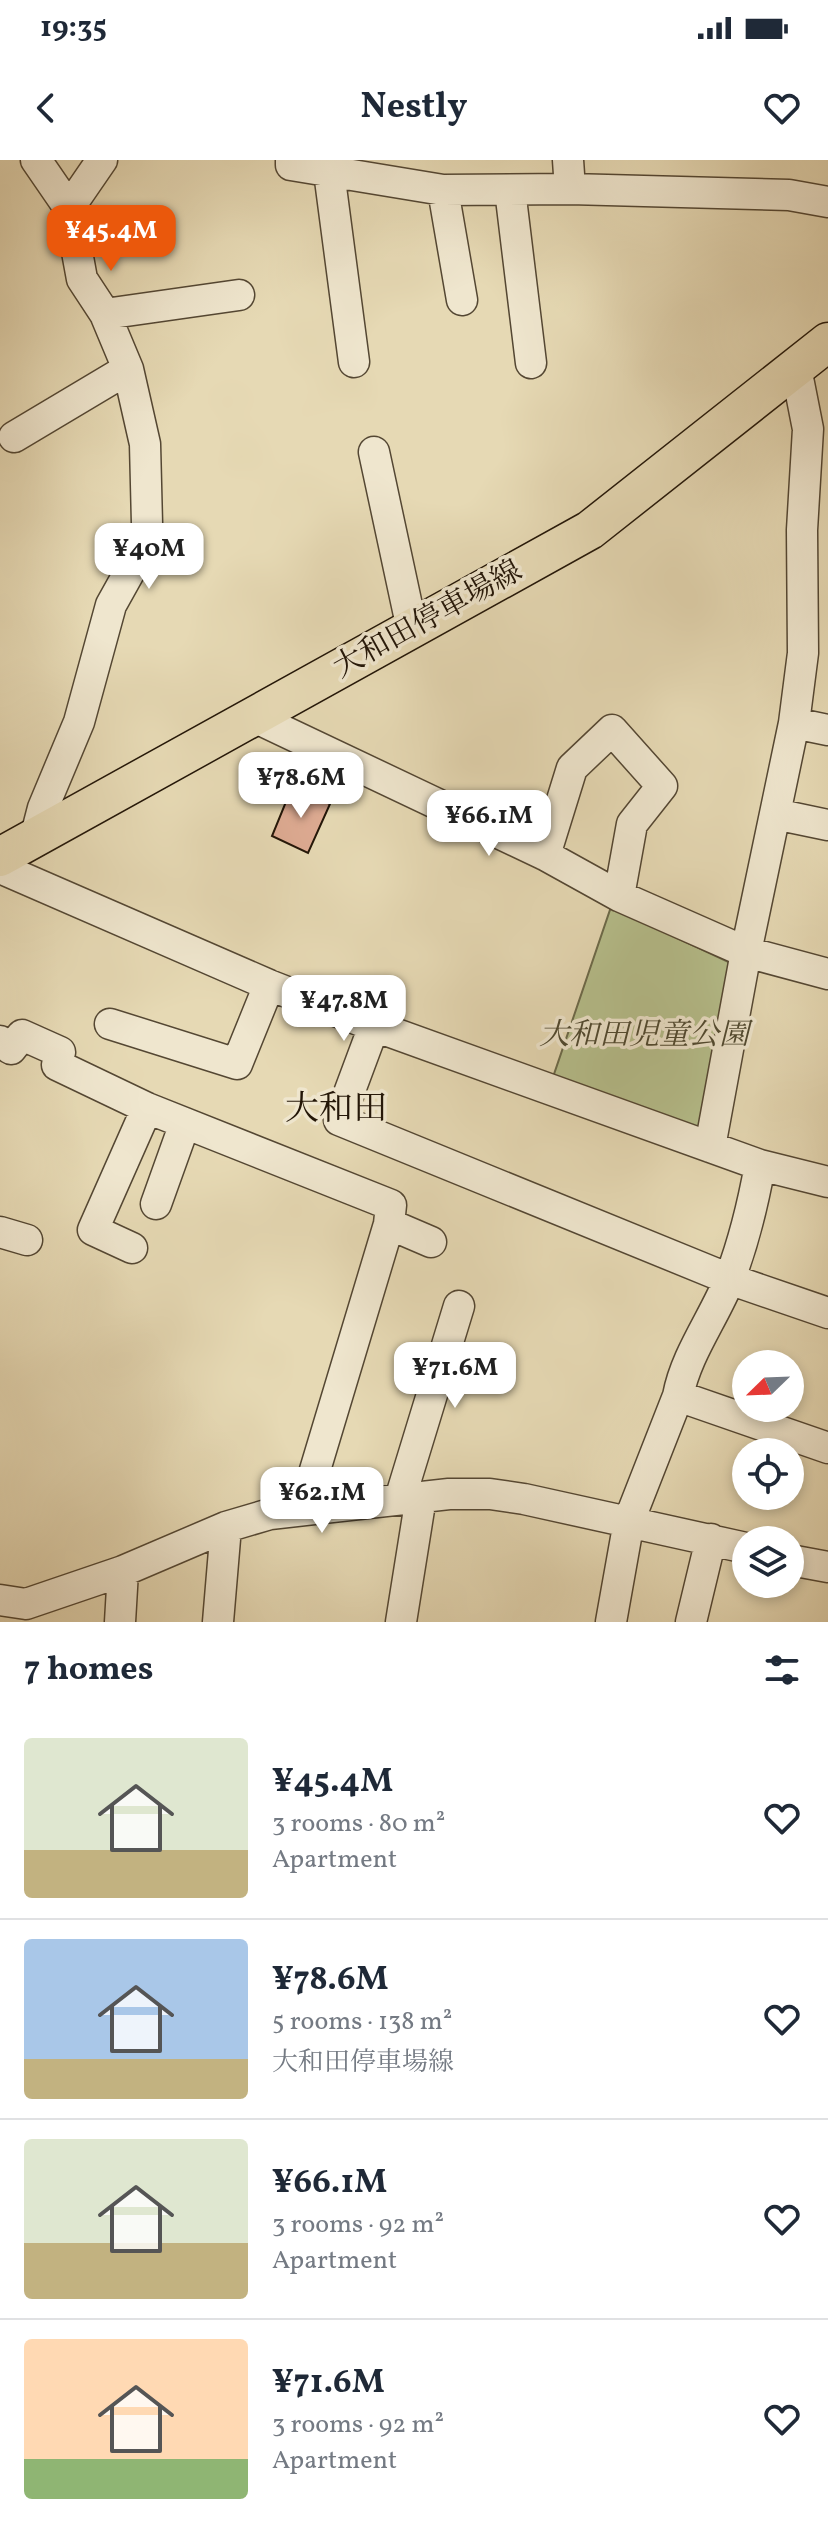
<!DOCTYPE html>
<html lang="en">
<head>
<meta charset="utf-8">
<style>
  body { margin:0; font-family:Vollkorn,"Noto Serif JP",serif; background:#f6f6f7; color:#1f2937; height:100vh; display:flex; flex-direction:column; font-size:30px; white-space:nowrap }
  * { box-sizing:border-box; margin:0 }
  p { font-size:26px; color:#747a83 }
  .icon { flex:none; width:44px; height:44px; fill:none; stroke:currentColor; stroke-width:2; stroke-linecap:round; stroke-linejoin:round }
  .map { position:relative; height:1462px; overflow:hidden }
  .side { display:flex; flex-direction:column; background:#fff; flex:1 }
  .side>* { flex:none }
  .needle { width:52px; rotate:247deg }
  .fabs { position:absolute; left:732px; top:1190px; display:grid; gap:16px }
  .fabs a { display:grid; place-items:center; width:72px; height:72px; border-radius:50%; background:#fff; box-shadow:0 4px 12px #0003; font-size:40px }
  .price { position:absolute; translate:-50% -68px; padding:0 18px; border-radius:16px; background:#fff; color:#222; font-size:26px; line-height:52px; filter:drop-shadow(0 2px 4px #0008) }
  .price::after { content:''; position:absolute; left:50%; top:48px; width:24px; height:18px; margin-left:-12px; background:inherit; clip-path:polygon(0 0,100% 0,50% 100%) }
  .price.selected { background:#ea580c; color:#fff }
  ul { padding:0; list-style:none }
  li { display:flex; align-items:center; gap:24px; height:200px; padding:0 24px }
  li+li { border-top:2px solid #e0e1e3 }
  li span { display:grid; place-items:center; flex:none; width:224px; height:160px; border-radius:8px; color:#555 }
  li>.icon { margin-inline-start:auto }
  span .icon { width:96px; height:96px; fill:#fffc; stroke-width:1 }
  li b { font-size:34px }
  h2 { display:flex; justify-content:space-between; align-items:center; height:96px; padding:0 24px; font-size:34px }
  .status { display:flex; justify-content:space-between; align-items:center; height:56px; padding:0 40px; background:#fff; direction:ltr }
  .status svg { height:22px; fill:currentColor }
  header { display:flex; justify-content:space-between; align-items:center; height:104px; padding:0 24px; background:#fff; font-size:36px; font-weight:700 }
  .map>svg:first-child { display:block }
  .green { fill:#b6bf8c; stroke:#6c6a4a; stroke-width:2 }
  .building { fill:#deab93; stroke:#231608; stroke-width:2 }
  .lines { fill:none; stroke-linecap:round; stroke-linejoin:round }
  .minor-casing { stroke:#544733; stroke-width:33 }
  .major-casing { stroke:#231608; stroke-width:41 }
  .minor { stroke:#efe6ce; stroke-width:30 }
  .major { stroke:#e6d9b4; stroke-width:38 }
  .labels { text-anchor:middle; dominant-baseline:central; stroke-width:7; stroke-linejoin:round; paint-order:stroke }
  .street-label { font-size:30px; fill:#231608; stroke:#efe6ce }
  .park-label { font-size:30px; font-style:italic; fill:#4f4930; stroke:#efe6ce }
  .quarter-label { font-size:34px; fill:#231608; stroke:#efe6ce }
</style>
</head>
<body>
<div class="status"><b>19:35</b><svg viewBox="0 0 49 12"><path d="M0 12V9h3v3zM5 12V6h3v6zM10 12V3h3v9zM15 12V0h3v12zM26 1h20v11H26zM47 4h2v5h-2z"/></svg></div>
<header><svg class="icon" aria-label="back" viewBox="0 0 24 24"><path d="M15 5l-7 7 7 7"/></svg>Nestly<svg class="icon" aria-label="heart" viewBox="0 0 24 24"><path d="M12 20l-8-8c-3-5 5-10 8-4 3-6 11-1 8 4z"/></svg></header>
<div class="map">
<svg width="828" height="1462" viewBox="0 0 828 1462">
  <rect width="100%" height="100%" fill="#e6d9b4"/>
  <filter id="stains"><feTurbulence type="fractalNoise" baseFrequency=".0025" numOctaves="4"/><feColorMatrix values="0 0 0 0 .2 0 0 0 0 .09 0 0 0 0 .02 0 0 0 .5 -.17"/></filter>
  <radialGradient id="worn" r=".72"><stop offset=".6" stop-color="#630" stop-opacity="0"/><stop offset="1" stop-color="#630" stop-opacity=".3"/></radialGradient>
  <path class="green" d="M611 747 735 805 698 973 551 923Z"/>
  <path class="building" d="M292 627 330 644 308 693 272 676Z"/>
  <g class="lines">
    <g class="minor-casing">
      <path id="minor" d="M36 0 69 48 82 119 105 154 128 209 145 284 147 364 140 393 111 445 79 562 43 648 36 675
        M291 0V5L443 30 570 29 789 35 828 42
        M568 0 570 29
        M329 12 354 202
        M443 30 462 140
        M510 30 531 203
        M69 48 102 0
        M105 154 239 135
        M14 277 128 209
        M374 292 412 469
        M254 557 545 695 619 736 746 792 828 814
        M794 563 828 570
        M775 654 828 665
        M545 695 572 608 612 570 662 626 632 664 619 736
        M0 708 269 825 374 866 760 1005 828 1022
        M110 864 237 904 269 825
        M374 866 339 960 729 1119 828 1153
        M0 881 11 889 22 875 60 892 57 905 147 948 391 1045 389 1064 303 1350
        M710 987 746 792 794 563 803 493 802 370 808 269 796 208
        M156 1044 185 963
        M389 1064 431 1082
        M0 1072 27 1080
        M132 1088 93 1070 147 948
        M678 1236 828 1288
        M400 1339 459 1146
        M790 1400 828 1407
        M0 1440 26 1444 123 1411 226 1367 270 1354 449 1334H490L524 1339 746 1388
        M120 1462 123 1411
        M218 1462 226 1367
        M401 1462 421 1337
        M611 1462 629 1361 678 1236C686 1194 714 1158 730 1118 744 1081 753 1044 760 1005
        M691 1462 711 1379"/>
    </g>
    <g class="major-casing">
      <path id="major" d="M0 697 590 370 828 182"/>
    </g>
    <use href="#minor" class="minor"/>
    <use href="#major" class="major"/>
  </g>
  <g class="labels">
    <g class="street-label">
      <text transform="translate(428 460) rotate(-29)">大和田停車場線</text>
    </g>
    <g class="park-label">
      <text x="644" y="876">大和田児童公園</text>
    </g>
    <g class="quarter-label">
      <text x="336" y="950">大和田</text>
    </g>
  </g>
  <rect width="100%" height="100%" filter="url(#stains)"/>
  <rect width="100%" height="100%" fill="url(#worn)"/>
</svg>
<div class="fabs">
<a><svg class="needle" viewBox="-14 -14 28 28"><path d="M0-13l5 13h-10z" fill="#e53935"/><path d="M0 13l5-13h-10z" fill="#747a83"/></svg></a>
<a><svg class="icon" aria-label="locate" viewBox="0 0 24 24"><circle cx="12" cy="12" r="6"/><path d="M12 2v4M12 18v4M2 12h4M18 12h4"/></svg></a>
<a><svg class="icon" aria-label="layers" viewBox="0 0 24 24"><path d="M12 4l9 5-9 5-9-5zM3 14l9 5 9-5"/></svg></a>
</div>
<b class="price selected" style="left:111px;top:113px">¥45.4M</b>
<b class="price" style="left:149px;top:431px">¥40M</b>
<b class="price" style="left:301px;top:660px">¥78.6M</b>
<b class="price" style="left:489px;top:698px">¥66.1M</b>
<b class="price" style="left:344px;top:883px">¥47.8M</b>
<b class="price" style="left:455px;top:1250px">¥71.6M</b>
<b class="price" style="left:322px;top:1375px">¥62.1M</b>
</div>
<section class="side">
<h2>7 homes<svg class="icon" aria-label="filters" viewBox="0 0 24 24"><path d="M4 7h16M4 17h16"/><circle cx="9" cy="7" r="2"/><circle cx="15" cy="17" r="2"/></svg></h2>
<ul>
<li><span style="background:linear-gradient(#dfe7d0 70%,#c2b280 0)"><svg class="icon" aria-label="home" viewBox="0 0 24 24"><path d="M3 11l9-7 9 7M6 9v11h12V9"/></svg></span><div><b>¥45.4M</b><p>3 rooms · 80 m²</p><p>Apartment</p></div><svg class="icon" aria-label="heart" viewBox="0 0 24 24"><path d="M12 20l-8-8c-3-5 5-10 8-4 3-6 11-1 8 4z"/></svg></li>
<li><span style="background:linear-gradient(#a9c7e8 75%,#c2b280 0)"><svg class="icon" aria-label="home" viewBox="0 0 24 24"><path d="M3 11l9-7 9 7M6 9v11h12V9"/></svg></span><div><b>¥78.6M</b><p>5 rooms · 138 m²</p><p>大和田停車場線</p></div><svg class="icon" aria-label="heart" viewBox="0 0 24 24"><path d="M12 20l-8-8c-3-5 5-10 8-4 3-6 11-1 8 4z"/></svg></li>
<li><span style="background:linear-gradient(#dfe7d0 65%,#c2b280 0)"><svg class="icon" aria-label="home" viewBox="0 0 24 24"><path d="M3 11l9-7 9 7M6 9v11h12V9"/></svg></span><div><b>¥66.1M</b><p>3 rooms · 92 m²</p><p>Apartment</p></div><svg class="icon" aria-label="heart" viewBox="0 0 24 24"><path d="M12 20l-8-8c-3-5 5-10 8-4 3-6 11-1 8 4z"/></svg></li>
<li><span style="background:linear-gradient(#ffd9b3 75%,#8fb573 0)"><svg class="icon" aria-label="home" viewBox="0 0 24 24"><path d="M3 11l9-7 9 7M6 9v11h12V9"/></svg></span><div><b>¥71.6M</b><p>3 rooms · 92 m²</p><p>Apartment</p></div><svg class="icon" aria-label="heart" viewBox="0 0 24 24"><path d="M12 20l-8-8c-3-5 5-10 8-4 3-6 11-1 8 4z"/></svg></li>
</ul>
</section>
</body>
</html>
